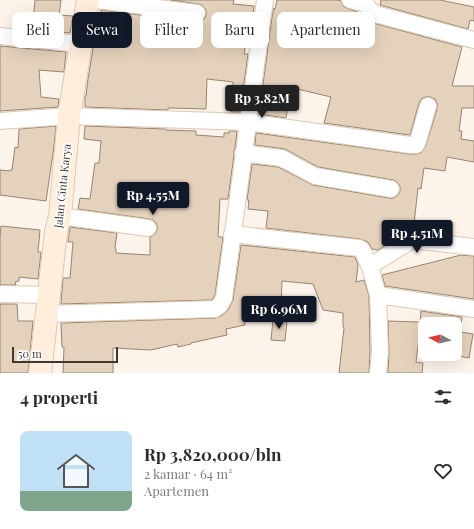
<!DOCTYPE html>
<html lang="id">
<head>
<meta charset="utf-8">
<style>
  body { margin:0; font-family:"Playfair Display",serif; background:#f2f2f3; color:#2b2b33; height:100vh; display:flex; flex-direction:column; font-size:15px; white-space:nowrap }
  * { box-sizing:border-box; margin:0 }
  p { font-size:13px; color:#7c7c81 }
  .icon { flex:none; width:22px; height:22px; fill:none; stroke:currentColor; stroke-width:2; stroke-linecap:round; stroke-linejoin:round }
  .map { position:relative; height:373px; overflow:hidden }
  .details { display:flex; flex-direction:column; background:#fff; flex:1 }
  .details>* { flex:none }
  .hud { position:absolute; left:12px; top:12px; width:450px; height:36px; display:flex; gap:8px }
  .needle { width:26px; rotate:277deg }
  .fabs { position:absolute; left:418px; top:317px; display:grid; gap:8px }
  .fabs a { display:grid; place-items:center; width:44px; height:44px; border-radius:8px; background:#fff; box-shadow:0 4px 16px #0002; font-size:20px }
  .scale { position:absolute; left:12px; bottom:10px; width:106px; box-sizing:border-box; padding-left:4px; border:2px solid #403830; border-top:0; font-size:11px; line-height:14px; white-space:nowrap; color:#403830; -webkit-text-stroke:3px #fff; paint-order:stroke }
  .price { position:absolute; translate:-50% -34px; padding:0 9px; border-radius:4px; background:#111827; color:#fff; font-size:13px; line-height:26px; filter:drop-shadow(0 1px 2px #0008) }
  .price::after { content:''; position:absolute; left:50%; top:24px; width:12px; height:9px; margin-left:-6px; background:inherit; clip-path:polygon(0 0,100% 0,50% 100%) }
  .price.on { background:#222; color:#fff }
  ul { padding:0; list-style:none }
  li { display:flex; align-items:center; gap:12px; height:100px; padding:0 20px }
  li span { display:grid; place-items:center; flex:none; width:112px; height:80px; border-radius:8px; color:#555 }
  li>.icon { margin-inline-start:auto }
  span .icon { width:48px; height:48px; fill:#fffc; stroke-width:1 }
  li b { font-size:17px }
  h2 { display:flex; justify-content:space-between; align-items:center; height:48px; padding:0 20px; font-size:17px }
  .pill { padding:0 14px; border-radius:8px; background:#fff; box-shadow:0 4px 16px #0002; font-size:14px; line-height:36px }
  .pill.on { background:#111827; color:#fff }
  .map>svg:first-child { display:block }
  .building { fill:#e5d2bc; stroke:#978470 }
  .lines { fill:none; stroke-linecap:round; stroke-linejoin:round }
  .street-casing { stroke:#dcc9b3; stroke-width:18 }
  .secondary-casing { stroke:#dcc9b3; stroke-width:24 }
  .street { stroke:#fff; stroke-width:16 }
  .secondary { stroke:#ffeedc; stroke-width:22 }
  .labels { text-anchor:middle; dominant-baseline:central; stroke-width:3.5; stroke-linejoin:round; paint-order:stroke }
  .street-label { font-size:11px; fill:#403830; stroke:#fff }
</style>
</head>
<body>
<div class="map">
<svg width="474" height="373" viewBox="0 0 474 373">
  <rect width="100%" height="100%" fill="#fcf4eb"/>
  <path class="building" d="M35 0H61L59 15 73 16 70 33 32 30Z
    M170 0H234L233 4 254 6 252 22H249L244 54H248L240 112H231L233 82 207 79 206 109 168 108V110L85 107V96H86L88 79 94 43H99L101 10 196 22H201L205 18 206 14V10L202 5 198 4Z
    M277 0H337L341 1 344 7 360 13 369 21 373 23 462 47 452 86H474V108H462L459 131H462L461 139 474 141V162L447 157 445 171 424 168 421 189 418 188 414 224 391 221 389 243 378 250 372 249 368 242 360 239 266 228 268 211 248 209 249 200H247L252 164 278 167 313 185 389 198H394L398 195 400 191V186L397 182 393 180 318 167 285 149 255 145 256 133 409 154H416L421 153 426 145 437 109V103L435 99 430 97H425L421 99 419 103 410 135 324 123 331 97 293 88 292 99H289L286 118 259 114 272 17 274 8 275 9Z
    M381 0H440L474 7V21L470 20 468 29 380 5Z
    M0 46 66 52 64 72 39 70 41 97 59 99 58 107 0 111Z
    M56 126 54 146 46 201 0 195V170L10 171V170H12L15 147 18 148 19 129Z
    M85 126 166 129V130L196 131V135L224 137V133H229V131H237L235 148 234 151V155L228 199H220L218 237H223L215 295 212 300 61 304 63 278H70L73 242H68L70 227 117 233 115 248 116 249V253L150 255V237L155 234 157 230V224L153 220 149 219 78 209 80 198 90 199 95 163H99L101 141 84 139Z
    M1 226 40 230 38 252H41L38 279 19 277V281L15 282 16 285H0V237Z
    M241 245 355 257 358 265 356 282 364 280 369 296 370 352 369 373H339L344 328 343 327V313L323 310 313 284 282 281 281 307 268 306V305H242L245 325 226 329 227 335 191 343V344L178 347 177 344 151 350 113 348V373H63L64 347H62L61 323 215 318 221 316 228 310 233 300Z
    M461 255 474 256V299L385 286 382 275Z
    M0 304H17L18 321H33L28 373H0Z
    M421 311 462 317 461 324H421L416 362 423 363 422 373H388L389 352 388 321 420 322Z
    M273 320 287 321 285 341 271 340Z
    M461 332 473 334 469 358 458 356Z"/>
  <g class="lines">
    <g class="street-casing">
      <path id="street" d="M96 0 197 13
        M350 0 366 4 369 9 375 14 474 40
        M0 36 80 44
        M0 121 69 116 247 122 410 145H416L418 141 428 106
        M243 153 281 158 287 161 315 176 391 189
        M60 216 148 228
        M232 234 359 248 362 250 371 269
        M0 294 49 295
        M378 295 474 309
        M46 314 215 309 220 305 224 298 265 0
        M378 373 380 352 378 295 371 270 372 266 375 263 412 240 474 247"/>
    </g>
    <g class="secondary-casing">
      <path id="secondary" d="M40 373 56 232 60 216 69 116 88 0"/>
    </g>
    <use href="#street" class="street"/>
    <use href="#secondary" class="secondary"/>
  </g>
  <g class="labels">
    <g class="street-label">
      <text transform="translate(62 186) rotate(-84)">Jalan Cinta Karya</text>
    </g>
  </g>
</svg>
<div class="fabs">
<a><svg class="needle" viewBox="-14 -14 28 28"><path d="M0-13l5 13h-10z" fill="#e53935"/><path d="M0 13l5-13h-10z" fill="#7c7c81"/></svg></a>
</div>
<div class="scale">50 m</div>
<b class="price on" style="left:262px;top:119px">Rp 3.82M</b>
<b class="price" style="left:153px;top:216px">Rp 4.55M</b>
<b class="price" style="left:417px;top:254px">Rp 4.51M</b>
<b class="price" style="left:279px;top:330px">Rp 6.96M</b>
<div class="hud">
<a class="pill">Beli</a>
<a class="pill on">Sewa</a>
<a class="pill">Filter</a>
<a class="pill">Baru</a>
<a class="pill">Apartemen</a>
</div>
</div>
<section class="details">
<h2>4 properti<svg class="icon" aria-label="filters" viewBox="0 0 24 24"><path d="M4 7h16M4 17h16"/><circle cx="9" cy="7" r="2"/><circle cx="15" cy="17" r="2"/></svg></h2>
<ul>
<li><span style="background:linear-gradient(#bfe0f5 75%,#7fa58c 0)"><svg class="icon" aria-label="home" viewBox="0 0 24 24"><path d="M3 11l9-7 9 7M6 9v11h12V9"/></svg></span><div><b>Rp 3,820,000/bln</b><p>2 kamar · 64 m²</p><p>Apartemen</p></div><svg class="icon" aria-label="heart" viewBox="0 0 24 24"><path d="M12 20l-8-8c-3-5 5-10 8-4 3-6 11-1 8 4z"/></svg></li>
</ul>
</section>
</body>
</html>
